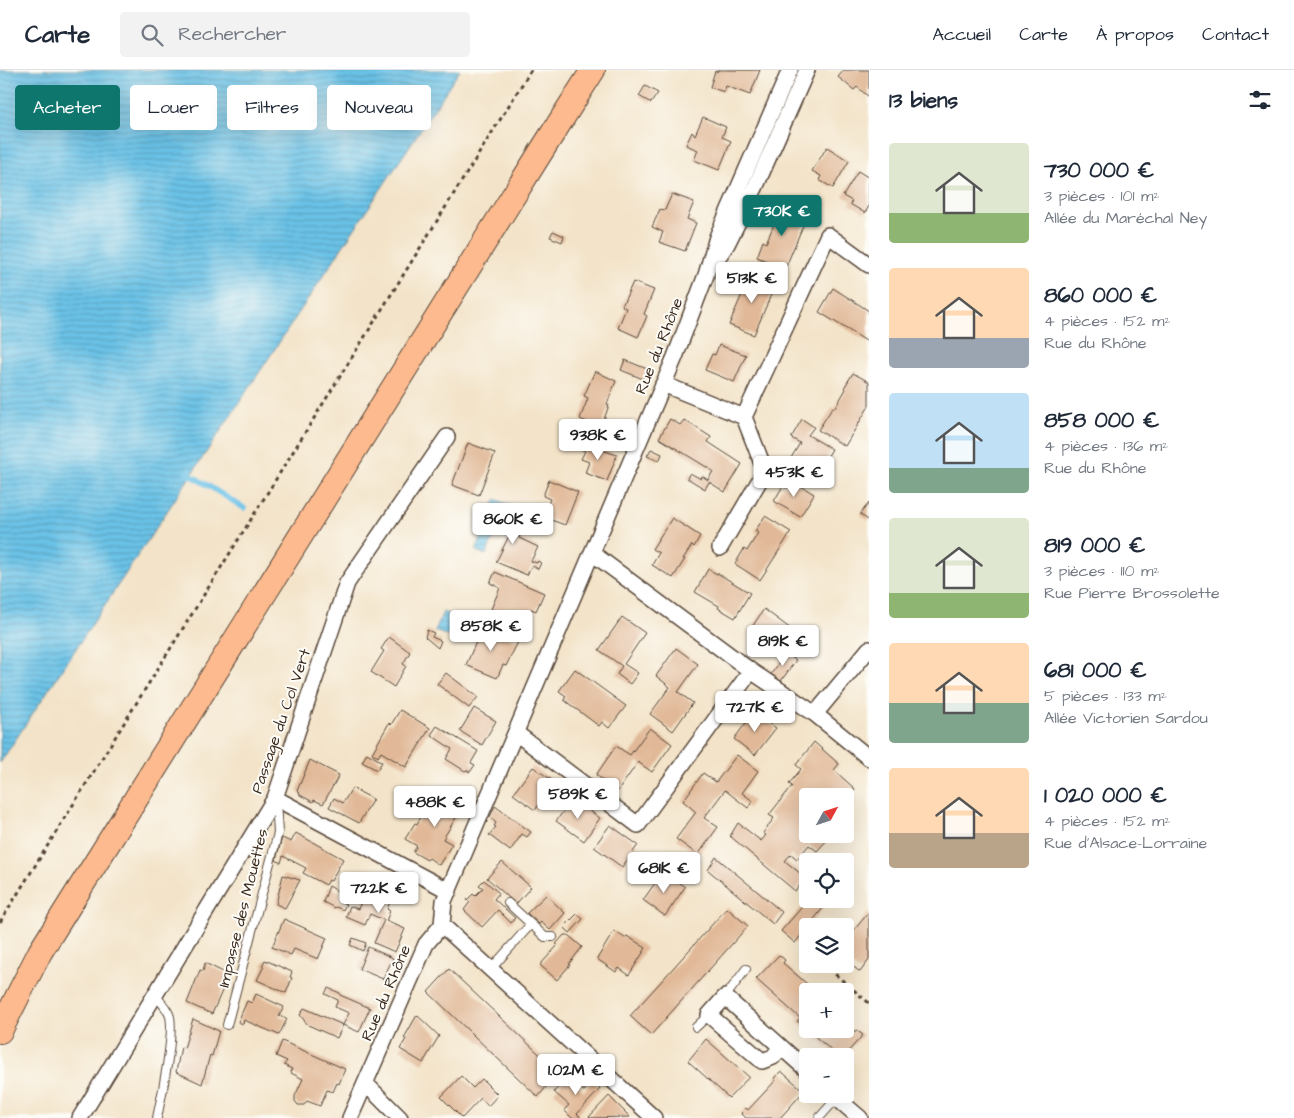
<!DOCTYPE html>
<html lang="fr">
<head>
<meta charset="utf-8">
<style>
  body { margin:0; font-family:"Architects Daughter",sans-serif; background:#f2f2f3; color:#1f2937; height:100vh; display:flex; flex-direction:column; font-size:19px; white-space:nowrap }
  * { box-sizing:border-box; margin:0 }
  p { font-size:16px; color:#747a83 }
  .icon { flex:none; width:28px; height:28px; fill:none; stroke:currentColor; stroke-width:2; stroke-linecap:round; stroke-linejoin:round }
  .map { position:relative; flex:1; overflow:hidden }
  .panel { display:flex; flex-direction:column; background:#fff; width:425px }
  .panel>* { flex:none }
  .banner { position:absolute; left:15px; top:15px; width:475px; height:45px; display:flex; gap:10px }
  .needle { width:32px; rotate:50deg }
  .tools { position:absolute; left:799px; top:718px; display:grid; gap:10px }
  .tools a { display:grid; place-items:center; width:55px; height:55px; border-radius:5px; background:#fff; box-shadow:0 5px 20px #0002; font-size:25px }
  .price { position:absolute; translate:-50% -42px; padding:0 11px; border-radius:5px; background:#fff; color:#222; font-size:16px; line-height:32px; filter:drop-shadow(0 1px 2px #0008) }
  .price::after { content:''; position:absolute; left:50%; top:30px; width:15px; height:11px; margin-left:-8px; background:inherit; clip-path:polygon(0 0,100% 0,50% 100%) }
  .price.current { background:#0f766e; color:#fff }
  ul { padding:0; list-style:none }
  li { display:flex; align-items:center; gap:15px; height:125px; padding:0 20px }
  li span { display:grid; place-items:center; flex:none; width:140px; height:100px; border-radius:5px; color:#555 }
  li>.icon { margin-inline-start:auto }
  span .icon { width:60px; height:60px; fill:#fffc; stroke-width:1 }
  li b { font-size:21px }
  h2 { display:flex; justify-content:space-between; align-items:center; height:60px; padding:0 20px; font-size:21px }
  .tag { padding:0 18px; border-radius:5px; background:#fff; box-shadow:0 5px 20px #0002; font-size:18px; line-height:45px }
  .tag.current { background:#0f766e; color:#fff }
  header { display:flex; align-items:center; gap:30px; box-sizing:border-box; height:70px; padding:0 25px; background:#fff; border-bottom:1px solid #e0e1e3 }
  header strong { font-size:24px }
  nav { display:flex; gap:28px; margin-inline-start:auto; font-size:18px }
  .search { width:350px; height:45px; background:#f2f2f3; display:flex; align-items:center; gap:12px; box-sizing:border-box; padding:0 18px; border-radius:5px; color:#747a83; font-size:19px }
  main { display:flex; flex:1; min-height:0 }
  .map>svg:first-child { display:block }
  .water { fill:url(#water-rules); stroke:#527682 }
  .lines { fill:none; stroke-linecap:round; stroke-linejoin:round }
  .stream { stroke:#6ac2e7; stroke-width:5.5 }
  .building { fill:#e1b998 }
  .service-casing { stroke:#574638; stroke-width:10 }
  .minor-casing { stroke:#574638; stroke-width:18 }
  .primary-casing { stroke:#574638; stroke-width:26 }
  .path { stroke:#574638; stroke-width:3; stroke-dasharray:4 4; stroke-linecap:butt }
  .service { stroke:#fff; stroke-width:8 }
  .minor { stroke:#fff; stroke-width:15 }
  .primary { stroke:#fcba8e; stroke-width:24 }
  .labels { text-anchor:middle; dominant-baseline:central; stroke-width:4; stroke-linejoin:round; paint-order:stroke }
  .street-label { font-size:16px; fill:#3b2a1e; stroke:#fdfcf7 }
</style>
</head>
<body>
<header>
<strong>Carte</strong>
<div class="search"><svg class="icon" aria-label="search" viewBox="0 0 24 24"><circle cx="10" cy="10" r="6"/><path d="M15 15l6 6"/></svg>Rechercher</div>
<nav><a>Accueil</a><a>Carte</a><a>À propos</a><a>Contact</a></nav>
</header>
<main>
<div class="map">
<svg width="869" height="1048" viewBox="0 0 869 1048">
  <defs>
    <pattern id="water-rules" width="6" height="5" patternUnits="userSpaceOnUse" patternTransform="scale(1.25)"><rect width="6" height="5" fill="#6ac2e7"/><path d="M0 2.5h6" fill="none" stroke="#589ebb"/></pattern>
  </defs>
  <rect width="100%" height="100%" fill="#fdfcf7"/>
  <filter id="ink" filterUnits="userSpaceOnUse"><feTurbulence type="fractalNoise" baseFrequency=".02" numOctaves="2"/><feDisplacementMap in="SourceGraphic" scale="10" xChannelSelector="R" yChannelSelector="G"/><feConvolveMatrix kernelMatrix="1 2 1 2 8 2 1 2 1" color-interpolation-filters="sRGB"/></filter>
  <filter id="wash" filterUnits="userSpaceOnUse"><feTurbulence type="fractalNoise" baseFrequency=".0096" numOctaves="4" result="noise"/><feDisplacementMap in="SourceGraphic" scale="20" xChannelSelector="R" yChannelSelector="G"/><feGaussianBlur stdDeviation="1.12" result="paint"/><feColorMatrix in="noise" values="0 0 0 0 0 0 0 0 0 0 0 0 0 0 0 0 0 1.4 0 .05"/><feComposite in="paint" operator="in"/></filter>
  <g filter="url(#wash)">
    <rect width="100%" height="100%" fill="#f3e3c8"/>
    <path class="water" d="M0 0H460L0 693Z
      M496 429 519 440 513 451 490 441Z
      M485 458 496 463 486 485 476 481Z
      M443 542 456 547 448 566 435 561Z"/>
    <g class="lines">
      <path class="stream" d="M186 402 244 438"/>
    </g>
    <g id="blocks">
      <path class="building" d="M718 0H760L750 25 726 16 724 22 710 17 715 1 717 2Z
        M844 0H869V27L857 17 854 20 838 7Z
        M645 16 658 23 651 33 639 26Z
        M703 47 726 57 722 67 731 71 719 100 694 90 698 80 686 75 692 62 695 65Z
        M827 77 849 91 833 118 819 110 821 106 812 101Z
        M858 101 869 108V136L865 143 850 134 852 131 843 126Z
        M672 124 694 132 687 149 696 153 685 181 659 172 663 162 652 157 660 139 665 140Z
        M778 135 807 146 785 199 757 187 763 171 766 173 775 152 772 151Z
        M553 161 564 166 562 172 550 167Z
        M751 203 776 213 754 265 729 255Z
        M633 212 654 220 644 244 647 246 638 267 618 258 626 238 622 236Z
        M833 218 869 241 868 272 819 242Z
        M719 275 746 285 734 312 705 300 712 284 715 285Z
        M625 290 647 299 643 309 621 300Z
        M595 301 616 311 607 334 609 335 601 358 580 349 588 328 584 326Z
        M853 303 869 312V336L845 376 818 360 833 337 835 338 846 319 844 318Z
        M670 349 680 355 684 350 711 367 708 372 742 394 725 422 709 412 705 419 687 408 690 403 701 409 702 406 708 410 713 401 659 368Z
        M802 349 814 357 808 365 832 379 817 404 791 388 800 373 791 368Z
        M578 372 617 385 607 411 585 403 589 392 581 389 585 381 576 377Z
        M468 373 495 383 479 425 452 415Z
        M651 379 662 384 659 391 647 386Z
        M549 410 578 422 565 455 543 447 550 429 543 426Z
        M791 410 814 424 800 447 774 431 783 416 786 418Z
        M869 433V451L860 444Z
        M479 441 514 456 519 446 523 447 525 454 519 468 538 477 531 491 537 493 538 491 541 493 538 499 532 495 527 505 496 492 510 464 476 450Z
        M765 446 791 462 760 510 735 494 744 479 747 481 758 463 755 461Z
        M672 448 700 466 694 477 692 475 683 489H685L673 508 652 495 659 483 652 479Z
        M708 499 717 504V503L750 523 735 548 718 538 719 536 695 522Z
        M495 502 544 523 536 541 531 539 525 553 491 539 500 518 490 513Z
        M764 539 811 574 805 584 771 561 762 573 748 563Z
        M622 547 645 563 624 594 638 603 630 614 617 604 622 596 599 580Z
        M479 555 518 572 506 596 503 595 497 608 466 595 476 572 472 570Z
        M427 560 434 563 432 567 441 571 438 578 425 567Z
        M389 567 410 582 403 594 406 596 394 617 371 602 384 581 381 579Z
        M676 578 698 594 678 622 693 633 673 661 650 644 670 617 656 606Z
        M786 584 796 590 781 611 771 604Z
        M575 599 626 636 609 658 602 652 599 656 564 630 566 626 559 621Z
        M446 603 478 627 469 638 437 614Z
        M474 638 496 651 482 675 460 661Z
        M400 640 430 658 406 697 381 682 378 687 372 683 389 653 391 655Z
        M754 642 776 658 755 685 734 669Z
        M437 656 478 681 471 693 475 695 470 702 466 700 465 701 446 689 452 679 431 665Z
        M650 658 672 674 652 702 638 692 618 721 596 705 616 676 630 685Z
        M814 672 839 694 834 700 855 719 845 732V726H808V764H826L830 767 817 781 809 775 797 789 791 784 785 791 806 808 795 821 730 766 738 753 761 771 766 765 763 763 774 748 769 745 792 716 789 714 801 699 796 695Z
        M367 683 382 692 377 700 362 692Z
        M737 685 758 701 742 723 753 731 748 738 725 720 704 748 718 757 698 785 676 769 696 742 683 731 703 703 716 712Z
        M310 690 339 705 323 734 314 730 313 732 300 725 299 722 297 721Z
        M533 697 555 712 535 740 513 724Z
        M352 718 373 729 359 753 329 737 334 728 343 733Z
        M430 722 449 734 454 726 469 735 465 744 460 741 443 769 452 774 439 795 429 788 427 790 413 782 417 776 405 769 415 753 417 754 429 732 426 730Z
        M573 729 600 748 584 771 556 751Z
        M495 736 531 762 527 767 522 764 510 781 489 765 496 757 494 756 496 753 490 747Z
        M610 755 638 775 622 797 594 777Z
        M296 763 343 789 331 811 329 810 326 815 303 803 306 798 283 786 281 793 276 790 282 768 291 772Z
        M716 787 782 842 773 854 708 800Z
        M502 792 531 817 516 834 487 808Z
        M663 802 685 817 665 846 643 830Z
        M283 805 300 810 285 838 276 834Z
        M375 809 397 817 387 839 390 841 386 851 405 859 395 882 374 873 384 850 370 844 365 855 346 847 350 836 358 839 366 821 369 823Z
        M484 810 499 823 494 829 515 848 511 853 498 840 482 857 464 840 470 832 467 830 473 824 475 826 483 818 479 815Z
        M329 816 341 823 338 831 346 834 343 840 336 837 335 838 323 832Z
        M546 825 565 843 550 860 541 852 539 854 527 843Z
        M809 829H822L827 833 795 873 781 861Z
        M727 838 748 856 651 965 630 946Z
        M869 842V890L860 902 845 890V871Z
        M577 844 583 849 570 863 564 857Z
        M284 849 327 868 318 889 294 879 291 885 272 877Z
        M614 861 625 868 627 866 646 878 629 905 619 898 616 902 597 889Z
        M564 865H568L582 877 569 894 570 895 557 910 540 895 558 875 556 874Z
        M353 868 366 873 363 881 350 875Z
        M368 877 393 888 383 909 359 899Z
        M779 885 785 890 783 893 814 920 816 918 820 921H808V959H845V954L854 962 856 960 863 965 844 986H838L797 951 800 948 756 909Z
        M265 890 292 902 290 907 292 908 286 923 257 910 264 896H262Z
        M205 893 229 905 212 944 187 933 200 900 203 901Z
        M449 899 553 997 540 1010 546 1017 538 1027 428 922Z
        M328 918 340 923V925L370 938 359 962 343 955 349 943 335 937 338 930 325 924Z
        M256 924 284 937 279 946 287 949 279 965 244 950 243 954 238 952 247 931 252 933Z
        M304 938 343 955 337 968 308 955 300 945Z
        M417 945 439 966 423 993 400 979 406 969 404 968Z
        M193 949 219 961 212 986 210 985 202 1014 176 1002 181 977 184 978Z
        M706 969 749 1007 729 1028 688 991Z
        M282 971 345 999 339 1014 337 1013 333 1022 327 1020 320 1036 307 1031 304 1035H298L295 1031V1026L303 1009 291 1003 292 999 284 995 287 991 276 986Z
        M781 1001 804 1021 780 1048H746L741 1043 746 1038 748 1040 776 1010 774 1008Z
        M461 1006 473 1018 482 1009 498 1025 488 1036 481 1028 462 1048 441 1027Z
        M567 1007 584 1021 593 1011 600 1019 577 1044 580 1046 579 1048H572L564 1040 569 1035 554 1022Z
        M609 1026 630 1047 588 1048Z"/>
    </g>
  </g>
  <g filter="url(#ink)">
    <use href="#blocks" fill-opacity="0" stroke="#574638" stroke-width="1"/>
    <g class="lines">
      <g class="service-casing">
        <path id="service" d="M508 833 545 867H553
          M491 899 531 854
          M155 925C160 931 166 937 169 944 176 958 161 1030 157 1048
          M725 927 746 899
          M227 955 278 763 276 731
          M696 957 709 945
          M819 1048 837 1028"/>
      </g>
      <g class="minor-casing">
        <path id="minor" d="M714 193 727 174 755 118 807 0
          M663 314 744 347 828 165 869 195
          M720 478 765 401 744 347
          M592 483 751 601 815 644 869 688
          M815 644 869 579
          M516 663 638 755 751 601
          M275 728 449 821
          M442 855 654 1048
          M781 977 773 987 762 991 709 945 725 927 808 1001
          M366 1014 400 1048
          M832 1024 860 1048
          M80 1048 275 728 347 513 447 367
          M350 1048 426 874 442 855 444 831 675 287 706 205 717 167 790 0"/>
      </g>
      <g class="primary-casing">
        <path id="primary" d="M0 961 40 882 544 77 593 0"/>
      </g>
      <path class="path" d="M0 852 531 0
        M803 877 808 881
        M823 894 869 933"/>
      <use href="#service" class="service"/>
      <use href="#minor" class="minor"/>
      <use href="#primary" class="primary"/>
    </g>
  </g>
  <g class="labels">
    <g class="street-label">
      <text transform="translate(659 276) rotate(-68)">Rue du Rhône</text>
      <text transform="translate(281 651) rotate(-71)">Passage du Col Vert</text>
      <text transform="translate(243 838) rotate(-76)">Impasse des Mouettes</text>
      <text transform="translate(386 923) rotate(-67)">Rue du Rhône</text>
    </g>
  </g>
</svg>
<div class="tools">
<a><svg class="needle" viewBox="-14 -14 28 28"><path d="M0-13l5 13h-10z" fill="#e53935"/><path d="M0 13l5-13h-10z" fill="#747a83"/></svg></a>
<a><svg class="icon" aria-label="locate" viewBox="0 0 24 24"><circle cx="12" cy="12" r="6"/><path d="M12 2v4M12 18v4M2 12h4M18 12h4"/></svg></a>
<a><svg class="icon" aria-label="layers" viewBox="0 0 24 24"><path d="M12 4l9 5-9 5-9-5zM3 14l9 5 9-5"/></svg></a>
<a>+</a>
<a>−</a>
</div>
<b class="price current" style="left:782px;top:167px">730K €</b>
<b class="price" style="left:752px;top:234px">513K €</b>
<b class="price" style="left:598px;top:391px">938K €</b>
<b class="price" style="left:794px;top:428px">453K €</b>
<b class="price" style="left:513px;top:475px">860K €</b>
<b class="price" style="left:491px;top:582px">858K €</b>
<b class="price" style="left:783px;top:597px">819K €</b>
<b class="price" style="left:755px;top:663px">727K €</b>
<b class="price" style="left:578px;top:750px">589K €</b>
<b class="price" style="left:435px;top:758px">488K €</b>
<b class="price" style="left:664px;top:824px">681K €</b>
<b class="price" style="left:379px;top:844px">722K €</b>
<b class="price" style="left:576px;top:1026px">1.02M €</b>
<div class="banner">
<a class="tag current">Acheter</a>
<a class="tag">Louer</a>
<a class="tag">Filtres</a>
<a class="tag">Nouveau</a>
</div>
</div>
<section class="panel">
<h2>13 biens<svg class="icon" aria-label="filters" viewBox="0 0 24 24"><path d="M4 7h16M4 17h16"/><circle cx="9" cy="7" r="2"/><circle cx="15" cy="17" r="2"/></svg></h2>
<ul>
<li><span style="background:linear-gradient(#dfe7d0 70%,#8fb573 0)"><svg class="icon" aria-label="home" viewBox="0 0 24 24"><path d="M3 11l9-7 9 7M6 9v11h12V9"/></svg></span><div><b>730 000 €</b><p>3 pièces · 101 m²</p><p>Allée du Maréchal Ney</p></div></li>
<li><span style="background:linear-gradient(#ffd9b3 70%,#9aa5b1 0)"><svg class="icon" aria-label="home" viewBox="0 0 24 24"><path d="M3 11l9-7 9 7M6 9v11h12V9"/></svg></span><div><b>860 000 €</b><p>4 pièces · 152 m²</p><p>Rue du Rhône</p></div></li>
<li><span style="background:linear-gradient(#bfe0f5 75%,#7fa58c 0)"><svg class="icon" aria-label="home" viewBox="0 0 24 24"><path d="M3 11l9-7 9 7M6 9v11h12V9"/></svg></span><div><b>858 000 €</b><p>4 pièces · 136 m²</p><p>Rue du Rhône</p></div></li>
<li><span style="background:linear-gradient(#dfe7d0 75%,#8fb573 0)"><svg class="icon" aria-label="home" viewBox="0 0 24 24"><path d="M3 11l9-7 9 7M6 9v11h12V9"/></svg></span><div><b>819 000 €</b><p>3 pièces · 110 m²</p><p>Rue Pierre Brossolette</p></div></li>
<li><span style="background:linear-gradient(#ffd9b3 60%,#7fa58c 0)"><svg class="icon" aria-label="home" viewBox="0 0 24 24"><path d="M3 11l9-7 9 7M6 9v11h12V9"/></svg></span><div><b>681 000 €</b><p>5 pièces · 133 m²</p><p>Allée Victorien Sardou</p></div></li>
<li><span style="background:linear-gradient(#ffd9b3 65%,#b9a48a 0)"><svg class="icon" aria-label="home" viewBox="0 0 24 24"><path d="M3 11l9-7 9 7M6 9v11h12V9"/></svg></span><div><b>1 020 000 €</b><p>4 pièces · 152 m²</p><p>Rue d'Alsace-Lorraine</p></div></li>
</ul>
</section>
</main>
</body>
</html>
